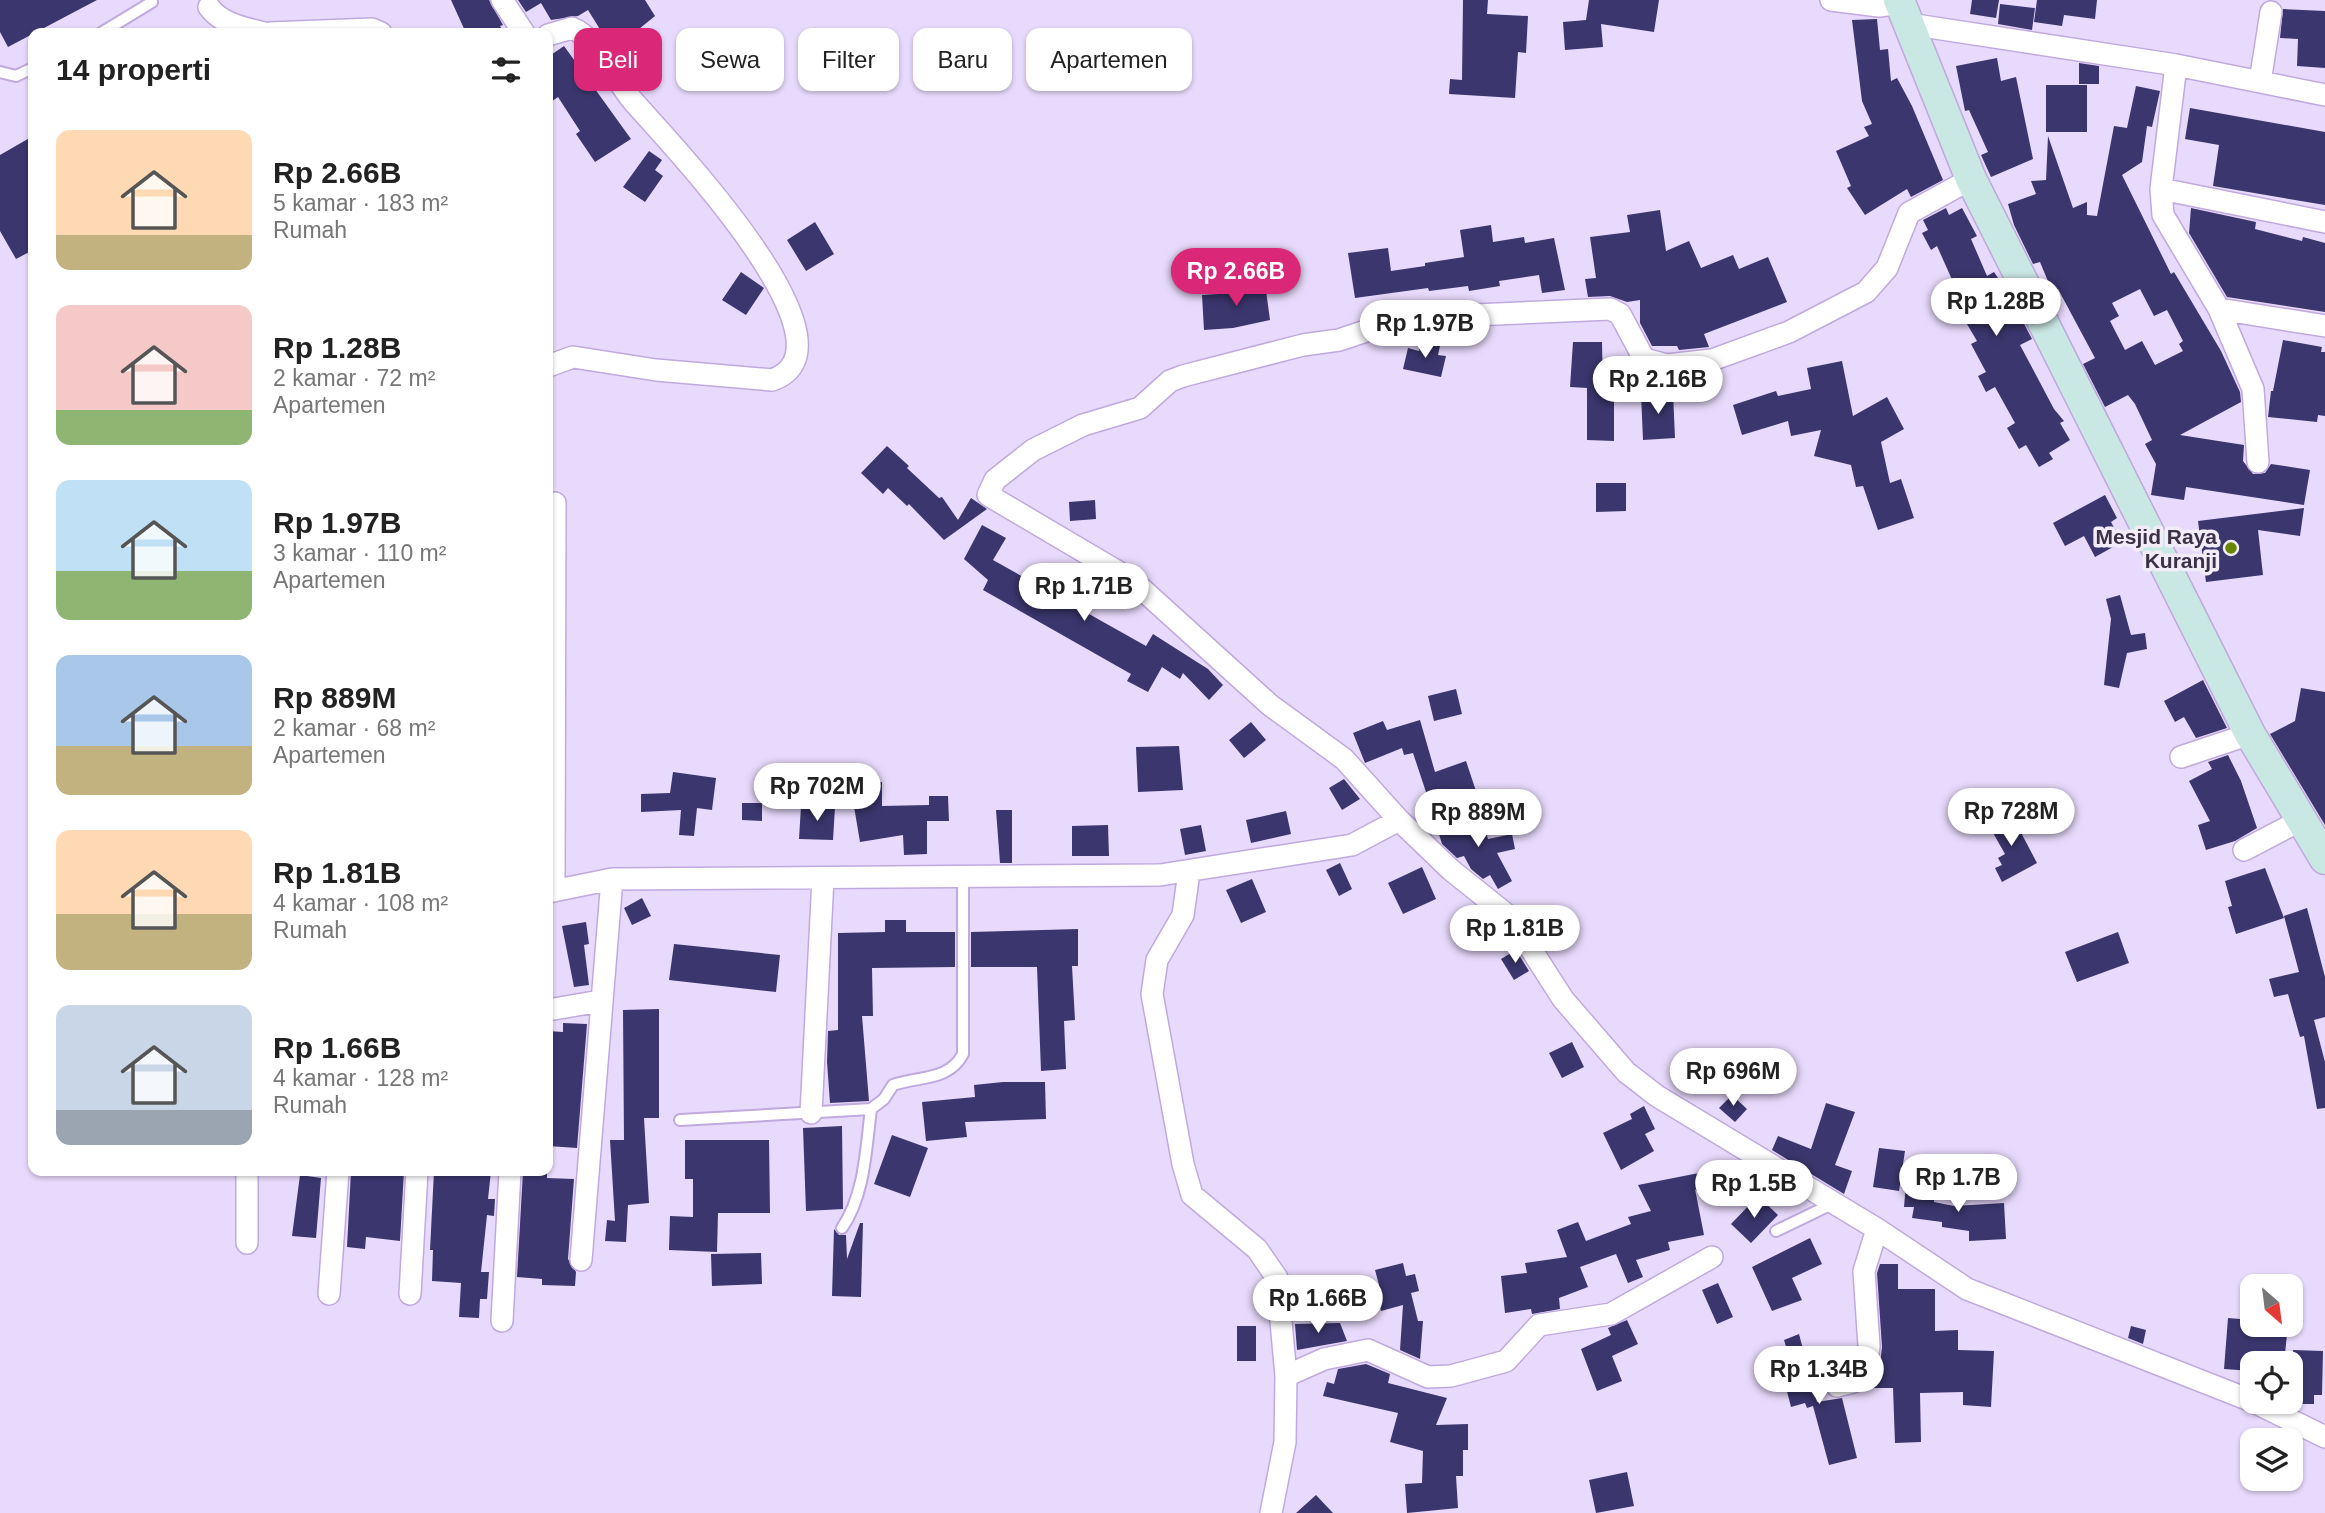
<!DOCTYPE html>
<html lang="id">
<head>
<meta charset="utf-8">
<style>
  body { margin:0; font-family:Arial,sans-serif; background:#f2f2f2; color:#222; height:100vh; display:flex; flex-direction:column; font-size:26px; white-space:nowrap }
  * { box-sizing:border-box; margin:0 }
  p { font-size:23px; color:#767676 }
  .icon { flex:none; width:38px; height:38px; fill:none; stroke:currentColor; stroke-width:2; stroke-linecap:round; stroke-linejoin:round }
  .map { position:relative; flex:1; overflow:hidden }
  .panel { position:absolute; left:28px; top:28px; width:525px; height:1148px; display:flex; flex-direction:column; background:#fff; border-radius:14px; box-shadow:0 2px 5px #0004 }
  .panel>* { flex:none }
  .banner { position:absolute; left:574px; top:28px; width:665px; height:63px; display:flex; gap:14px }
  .needle { width:46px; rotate:152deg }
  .controls { position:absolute; left:2240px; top:1274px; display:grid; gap:14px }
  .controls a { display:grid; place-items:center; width:63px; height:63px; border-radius:14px; background:#fff; box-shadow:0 2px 5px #0004; font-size:35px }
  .price { position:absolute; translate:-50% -60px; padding:0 16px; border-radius:24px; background:#fff; color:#222; font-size:23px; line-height:46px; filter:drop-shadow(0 2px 4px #0008) }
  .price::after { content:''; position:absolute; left:50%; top:42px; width:21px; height:16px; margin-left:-10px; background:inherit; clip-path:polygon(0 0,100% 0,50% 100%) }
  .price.active { background:#db2777; color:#fff }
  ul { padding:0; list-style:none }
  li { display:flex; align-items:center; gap:21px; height:175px; padding:0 28px }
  li span { display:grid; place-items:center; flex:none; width:196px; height:140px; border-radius:14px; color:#555 }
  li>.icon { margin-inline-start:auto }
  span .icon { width:84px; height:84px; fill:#fffc; stroke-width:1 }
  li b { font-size:30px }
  h2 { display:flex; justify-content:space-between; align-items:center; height:84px; padding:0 28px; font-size:30px }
  .chip { padding:0 24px; border-radius:14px; background:#fff; box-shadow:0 2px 5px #0004; font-size:24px; line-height:63px }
  .chip.active { background:#db2777; color:#fff }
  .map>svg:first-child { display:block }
  .building { fill:#3b366d; fill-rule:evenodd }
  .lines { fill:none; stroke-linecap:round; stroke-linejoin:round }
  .lane-casing { stroke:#c0a9df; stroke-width:14 }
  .street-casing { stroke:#c0a9df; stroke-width:24 }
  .secondary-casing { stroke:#c0a9df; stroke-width:33 }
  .lane { stroke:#fff; stroke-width:10 }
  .street { stroke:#fff; stroke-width:21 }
  .secondary { stroke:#c9e7e3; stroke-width:30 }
  .poi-dot { fill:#678702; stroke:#f1ecf7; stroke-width:2.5 }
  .labels { text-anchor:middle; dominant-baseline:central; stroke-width:7; stroke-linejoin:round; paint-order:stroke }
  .poi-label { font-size:21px; font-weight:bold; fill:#3c3248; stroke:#f1ecf7; text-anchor:end }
</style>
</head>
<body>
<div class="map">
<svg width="2325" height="1513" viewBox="0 0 2325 1513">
  <rect width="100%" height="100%" fill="#e8dafc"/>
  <path class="building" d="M0 0H97L8 47 0 32Z
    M451 0H489L503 25 500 26 504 33H466Z
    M518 0H645L655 16 639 29 660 66 635 80 614 45 611 47 588 10 578 16 551 20 541 3 526 12Z
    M1463 0H1488L1487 14 1528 16 1526 53 1518 52 1515 98 1449 94 1450 79 1462 80Z
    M1589 0H1659L1654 32 1601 24 1603 47 1565 50 1563 22 1586 20Z
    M1972 0H1999L1996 18 1970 14Z
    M2037 0H2097L2095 19 2064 15 2062 26 2034 22Z
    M2000 4 2035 8 2032 30 1998 24Z
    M2283 9 2325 11V68L2297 66 2298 39 2280 38Z
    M1877 19 1880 50 1888 49 1891 81 1897 78 1912 106 1943 180 1911 197 1907 189 1865 215 1847 188 1851 186 1836 151 1869 136 1864 127 1872 124 1862 101 1852 20Z
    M564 46 631 139 595 162 576 134 580 131 558 97 548 104V57Z
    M1997 58 2001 81 2016 77 2033 159 1991 177 1981 155 1988 152 1969 110 1965 111 1956 66Z
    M2079 63 2099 66V84H2079Z
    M2046 85H2087V132H2046Z
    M2136 86 2160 91 2152 127 2147 126 2142 162 2122 175 2171 274 2174 272 2221 351 2240 392 2241 402 2180 435 2244 445 2243 461 2253 474 2265 473 2271 464 2310 470 2304 505 2186 487 2184 500 2151 495 2156 464 2145 444 2152 440 2135 404 2128 395 2105 407 2083 364 2095 358 2058 289 2052 291 2040 262 2033 264 2014 225 2008 204 2036 194 2031 181 2046 180 2048 136 2073 208 2087 202V215L2097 216 2114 126 2127 128ZM2140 289 2154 316 2167 310 2183 341 2179 344 2183 351 2155 365 2142 341 2125 350 2110 321 2119 316 2112 303Z
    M2190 108 2325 132V205L2213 186 2219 145 2185 139Z
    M33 136V250L16 259 0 231V155Z
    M649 151 662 160 655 170 663 176 645 202 623 187Z
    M1946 208 1949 215 1962 208 1977 236 1971 239 1987 276 1994 272 2002 284 1994 289 2015 324 2022 320 2032 339 2020 345 2054 409 2064 421 2060 423 2070 440 2049 453 2053 459 2039 467 2026 445 2019 449 2007 428 2015 423 1995 387 1986 392 1978 376 1986 372 1971 344 1977 341 1951 297 1958 293 1937 246 1931 250 1922 233 1928 230 1923 220Z
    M2191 208 2256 222 2255 229 2302 241 2303 237 2325 243V312L2227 297 2189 233Z
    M1660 210 1666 251 1689 241 1701 268 1733 255 1739 269 1768 257 1787 302 1704 334 1709 347 1679 350 1677 346H1652L1640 323V300L1627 302 1610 296 1588 297 1585 279 1596 278 1590 237 1630 232 1627 215Z
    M815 222 834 254 806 271 787 240Z
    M1491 225 1493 242 1524 237 1525 243 1554 238 1565 290 1542 293 1539 275 1499 281 1500 286 1469 291 1468 286 1429 291 1428 288 1355 298 1348 253 1388 248 1391 271 1425 266V263L1464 257 1460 230Z
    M741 272 764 288 746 315 722 300Z
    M1265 283 1270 320 1233 328 1204 330 1202 295 1235 293 1234 288Z
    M2283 340 2322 347 2321 352H2325V416L2318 415 2317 422 2268 417 2271 391H2273Z
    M1421 342 1440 346 1438 355 1446 356 1441 377 1403 369 1408 348 1419 351Z
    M1573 342H1602L1603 392H1614V441L1587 440V388L1570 387Z
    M1842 361 1853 416 1887 397 1904 429 1881 442 1890 483 1901 479 1914 518 1878 530 1863 486 1856 487 1851 465 1814 456 1821 430 1791 436 1788 421 1742 435 1733 405 1776 391 1778 396 1811 389 1807 368Z
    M1673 393 1675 438 1643 440 1641 394Z
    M887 446 909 466 907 468 939 498 942 497 958 520 971 498 987 509 944 540 909 504 907 506 888 488 883 494 861 473Z
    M1596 483H1626V511L1596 512Z
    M2105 495 2117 518 2111 522 2122 542 2095 557 2084 536 2065 546 2053 523Z
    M1095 500 1096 519 1070 521 1069 502Z
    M2304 508 2300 536 2258 530 2263 575 2206 582 2198 521Z
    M982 525 1006 538 993 560 1146 646 1153 634 1208 669 1223 685 1209 700 1183 673 1180 679 1162 667 1148 692 1127 681 1131 674 983 590 988 580 964 559Z
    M2120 595 2131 635 2145 633 2147 649 2127 653 2119 688 2104 685 2111 619 2106 599Z
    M2203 680 2227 728 2196 738 2184 717 2175 722 2164 701Z
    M2301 688 2325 692V825L2270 734 2295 721Z
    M1456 689 1462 714 1434 721 1428 696Z
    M1420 720 1435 772 1466 761 1477 794 1457 801 1453 790 1428 798 1413 753 1404 755 1402 748 1365 763 1353 733 1383 721 1387 730Z
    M1251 722 1266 740 1244 758 1229 740Z
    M1179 746 1183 790 1138 792 1136 747Z
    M2228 755 2241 781 2257 828 2235 841 2206 850 2198 825 2210 821 2189 781 2212 769 2208 762Z
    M673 772 716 778 712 810 697 808 694 836 679 835 681 810 641 812V794L670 793Z
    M1344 779 1360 799 1342 810 1329 788Z
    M882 782V806L929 805V796H948L949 821H927V854L904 855 903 835 860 842 850 783Z
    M742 803H762V821L742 820Z
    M801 806 835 807 833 840 799 839Z
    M996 810H1012V863H1000Z
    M1286 811 1291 834 1251 843 1246 820Z
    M2010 812 2037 863 2002 882 1995 868 2002 865 1998 858 2005 854 1988 824Z
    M1472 816 1477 832 1485 829 1488 839 1512 834 1515 849 1497 853 1512 881 1498 889 1490 875 1483 879 1471 869 1464 856 1457 858 1442 844 1437 828Z
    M1108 825 1109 856H1072V826Z
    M1201 825 1206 851 1185 855 1180 829Z
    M1340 863 1352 889 1339 896 1326 870Z
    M1422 867 1436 899 1403 914 1388 883Z
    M2265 868 2284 918 2236 934 2228 907 2232 906 2225 881Z
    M1252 879 1266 912 1241 923 1226 890Z
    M642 898 651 916 632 925 624 908Z
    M2307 908 2325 977V1017L2314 1020 2325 1062V1108L2317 1109 2304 1036 2300 1037 2288 994 2274 997 2269 979 2299 972 2284 916Z
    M885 920H906V932H955V967L872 968 873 1016H862L869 1101 830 1103 827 1062 828 1031 838 1030V933L885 932Z
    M586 922 589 944 584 945 589 985 574 987 562 926Z
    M1078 929V966H1072L1075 1020 1064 1021 1066 1069 1041 1071 1037 967H971V932Z
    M2118 932 2129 963 2077 982 2065 952Z
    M674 944 780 955 776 992 669 980Z
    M1516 950 1529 971 1514 980 1501 959Z
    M659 1009V1118H644L649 1203 628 1205 626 1242 605 1241 607 1220 615 1221 610 1140H624L623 1010Z
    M563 1023 587 1024 577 1148 548 1146V1031L563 1032Z
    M1572 1042 1584 1067 1562 1078 1549 1053Z
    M1003 1082H1045L1046 1119 965 1122 967 1137 926 1141 922 1102 975 1097 974 1085Z
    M1732 1095 1747 1109 1735 1122 1719 1108Z
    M1826 1103 1855 1112 1835 1165 1852 1171 1844 1194 1772 1150 1778 1136 1811 1149Z
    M1644 1106 1655 1129 1645 1134 1654 1151 1621 1170 1603 1133 1632 1119 1630 1114Z
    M842 1126 843 1209 806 1211 803 1128Z
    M892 1135 928 1148 910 1197 874 1184Z
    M685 1140H769L770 1213H718L717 1252 669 1250 670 1216 693 1217V1179H685Z
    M1879 1148 1905 1151 1899 1191 1873 1187Z
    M351 1171H404L400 1241 366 1237 365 1249 347 1247Z
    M434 1171H491L488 1199H495L494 1216 487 1215 481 1272H489L487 1299H480L479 1318 459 1317 461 1283 432 1281 433 1250H430Z
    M523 1171H547V1178L574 1179 568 1259 576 1272 575 1286 542 1285V1279L517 1277Z
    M1704 1172 1710 1204 1695 1189 1704 1235 1668 1242 1670 1250 1636 1260 1643 1277 1628 1283 1616 1254 1580 1267 1588 1287 1559 1298 1560 1309 1532 1314 1531 1309 1505 1313 1501 1276 1527 1273 1525 1263 1567 1257 1557 1230 1578 1222 1586 1241 1631 1224 1628 1217 1651 1211 1638 1185Z
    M300 1175 321 1178 316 1238 292 1236Z
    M1906 1184 1935 1186 1934 1202 1954 1206 2004 1203 2006 1239 1969 1241V1231L1942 1227V1222L1912 1218 1914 1207H1904Z
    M1758 1196 1778 1215 1751 1243 1731 1224Z
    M860 1223H863L861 1297 832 1296 834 1229 839 1235H846L847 1259Z
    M1810 1238 1822 1264 1792 1278 1802 1300 1772 1311 1752 1267Z
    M761 1253 762 1284 712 1286 711 1254Z
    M1403 1263 1406 1276 1415 1274 1419 1291 1411 1293 1418 1321H1423L1420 1359 1400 1350 1403 1305 1381 1311 1375 1287 1379 1285 1375 1270Z
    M1880 1264H1898V1289H1935V1331L1958 1330V1350L1994 1351 1991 1407 1963 1405V1392L1920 1393 1921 1442 1895 1443 1893 1388H1873L1879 1373 1882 1347 1877 1273Z
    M1718 1283 1733 1317 1717 1324 1702 1290Z
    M2228 1318 2252 1320V1325H2288L2284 1363H2252V1371L2224 1369Z
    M1627 1320 1638 1344 1612 1356 1622 1381 1597 1391 1581 1349 1611 1335 1608 1328Z
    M1340 1323 1347 1341 1297 1350 1295 1324Z
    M1237 1326H1256V1361H1237Z
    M2131 1326 2146 1330 2143 1344 2128 1338Z
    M1799 1334 1817 1402 1842 1398 1857 1458 1829 1465 1813 1406 1807 1408 1805 1403 1791 1407 1782 1372 1793 1369 1784 1340Z
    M2293 1350 2323 1351 2322 1395H2314V1404H2299V1394H2292Z
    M1366 1364 1390 1374 1388 1383 1447 1398 1436 1425 1468 1424V1450H1463V1476H1456L1458 1508 1407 1513 1405 1484 1422 1483 1423 1451 1390 1442 1398 1413 1323 1396 1327 1382 1334 1384 1338 1369Z
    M1627 1472 1634 1506 1596 1513 1589 1480Z
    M1316 1495 1333 1513H1296Z"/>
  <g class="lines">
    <g class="lane-casing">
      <path id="lane" d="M101 33 152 2
        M0 72 16 76 33 68
        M680 1120 871 1109 884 1099 893 1085C919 1076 949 1081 963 1054V876
        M842 1228C865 1195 866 1147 871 1109
        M1776 1231 1834 1203"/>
    </g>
    <g class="street-casing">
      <path id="street" d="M502 0 524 33
        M1831 0 1879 6 1901 3
        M209 7C221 24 245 28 264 33
        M1909 24 2176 65 2325 95
        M270 33 372 29 381 33
        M548 35 572 28C596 37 616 81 633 101 662 135 868 347 772 380L656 370 573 357 548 366
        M2176 65 2161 189 2163 215 2219 309 2325 326
        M2260 82 2271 12
        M1971 179 1909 213 1887 268 1866 292 1789 332 1712 360 1667 365 1644 359 1620 314 1610 309 1405 318 1339 340 1303 345 1183 376 1170 381 1140 408 1083 425 1033 450 995 480 988 495 1132 580 1270 705 1344 759 1399 820 1451 870 1511 918 1563 999 1626 1072 1657 1096 1877 1229 1967 1289 2252 1401
        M2161 189 2325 222
        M2219 309 2253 389 2258 462
        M2181 757 2250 734
        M2244 850 2303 819
        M1189 872 1183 915 1157 960 1152 994 1183 1164 1192 1195 1257 1249 1277 1278 1286 1376 1285 1442 1271 1513
        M554 891 555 503
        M548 892 612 879
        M548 1010 600 1001
        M811 1113 823 878
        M247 1243V1171
        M581 1260 612 879 1160 875 1352 845 1399 820
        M329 1294 338 1171
        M410 1294 417 1171
        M502 1321 510 1171
        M1286 1376 1324 1359 1368 1350 1428 1377 1451 1376 1506 1361 1539 1325 1611 1314 1712 1257
        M1837 1386 1853 1382 1866 1371 1869 1346 1864 1271 1877 1229
        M2254 1402 2325 1437"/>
    </g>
    <g class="secondary-casing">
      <path id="secondary" d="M1899 0 1971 179 2250 734 2325 859"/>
    </g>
    <use href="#lane" class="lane"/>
    <use href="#street" class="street"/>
    <use href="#secondary" class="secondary"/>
  </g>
  <circle class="poi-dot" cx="2231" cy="548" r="7"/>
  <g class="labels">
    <g class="poi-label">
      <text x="2217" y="536">Mesjid Raya<tspan x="2217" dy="24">Kuranji</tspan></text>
    </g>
  </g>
</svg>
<div class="controls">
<a><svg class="needle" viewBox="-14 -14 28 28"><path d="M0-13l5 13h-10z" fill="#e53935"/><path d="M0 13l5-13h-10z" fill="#767676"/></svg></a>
<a><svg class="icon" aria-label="locate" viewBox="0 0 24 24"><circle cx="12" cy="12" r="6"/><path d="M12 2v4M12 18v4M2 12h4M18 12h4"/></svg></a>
<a><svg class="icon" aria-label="layers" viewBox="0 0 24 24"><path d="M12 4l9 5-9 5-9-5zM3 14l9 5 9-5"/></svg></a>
</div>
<b class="price active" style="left:1236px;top:308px">Rp 2.66B</b>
<b class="price" style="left:1996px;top:338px">Rp 1.28B</b>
<b class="price" style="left:1425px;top:360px">Rp 1.97B</b>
<b class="price" style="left:1658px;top:416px">Rp 2.16B</b>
<b class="price" style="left:1084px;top:623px">Rp 1.71B</b>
<b class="price" style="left:817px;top:823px">Rp 702M</b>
<b class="price" style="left:2011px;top:848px">Rp 728M</b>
<b class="price" style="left:1478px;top:849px">Rp 889M</b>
<b class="price" style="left:1515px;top:965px">Rp 1.81B</b>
<b class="price" style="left:1733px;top:1108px">Rp 696M</b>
<b class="price" style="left:1958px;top:1214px">Rp 1.7B</b>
<b class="price" style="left:1754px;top:1220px">Rp 1.5B</b>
<b class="price" style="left:1318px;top:1335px">Rp 1.66B</b>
<b class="price" style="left:1819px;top:1406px">Rp 1.34B</b>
<div class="banner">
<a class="chip active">Beli</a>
<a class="chip">Sewa</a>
<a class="chip">Filter</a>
<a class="chip">Baru</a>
<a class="chip">Apartemen</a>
</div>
<section class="panel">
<h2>14 properti<svg class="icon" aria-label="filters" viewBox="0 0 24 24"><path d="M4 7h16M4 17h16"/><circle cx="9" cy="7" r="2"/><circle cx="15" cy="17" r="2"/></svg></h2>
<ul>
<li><span style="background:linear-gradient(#ffd9b3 75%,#c2b280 0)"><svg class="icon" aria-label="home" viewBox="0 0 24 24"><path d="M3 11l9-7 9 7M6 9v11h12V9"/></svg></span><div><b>Rp 2.66B</b><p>5 kamar · 183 m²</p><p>Rumah</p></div></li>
<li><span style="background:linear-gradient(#f6c9c9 75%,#8fb573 0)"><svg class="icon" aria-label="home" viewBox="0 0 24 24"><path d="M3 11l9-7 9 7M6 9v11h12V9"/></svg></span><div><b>Rp 1.28B</b><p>2 kamar · 72 m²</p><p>Apartemen</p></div></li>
<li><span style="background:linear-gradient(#bfe0f5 65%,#8fb573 0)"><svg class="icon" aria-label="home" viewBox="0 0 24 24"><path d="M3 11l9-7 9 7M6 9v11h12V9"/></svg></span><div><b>Rp 1.97B</b><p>3 kamar · 110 m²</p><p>Apartemen</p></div></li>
<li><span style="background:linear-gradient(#a9c7e8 65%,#c2b280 0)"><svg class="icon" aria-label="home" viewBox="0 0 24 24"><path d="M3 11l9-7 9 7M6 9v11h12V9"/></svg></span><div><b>Rp 889M</b><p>2 kamar · 68 m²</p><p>Apartemen</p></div></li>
<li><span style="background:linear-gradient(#ffd9b3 60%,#c2b280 0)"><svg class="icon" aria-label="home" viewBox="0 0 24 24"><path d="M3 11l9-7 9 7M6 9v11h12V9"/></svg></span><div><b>Rp 1.81B</b><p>4 kamar · 108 m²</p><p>Rumah</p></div></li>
<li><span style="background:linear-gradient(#c9d6e8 75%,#9aa5b1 0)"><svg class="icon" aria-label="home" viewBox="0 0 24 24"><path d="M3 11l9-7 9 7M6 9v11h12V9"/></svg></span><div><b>Rp 1.66B</b><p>4 kamar · 128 m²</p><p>Rumah</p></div></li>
</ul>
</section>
</div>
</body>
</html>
